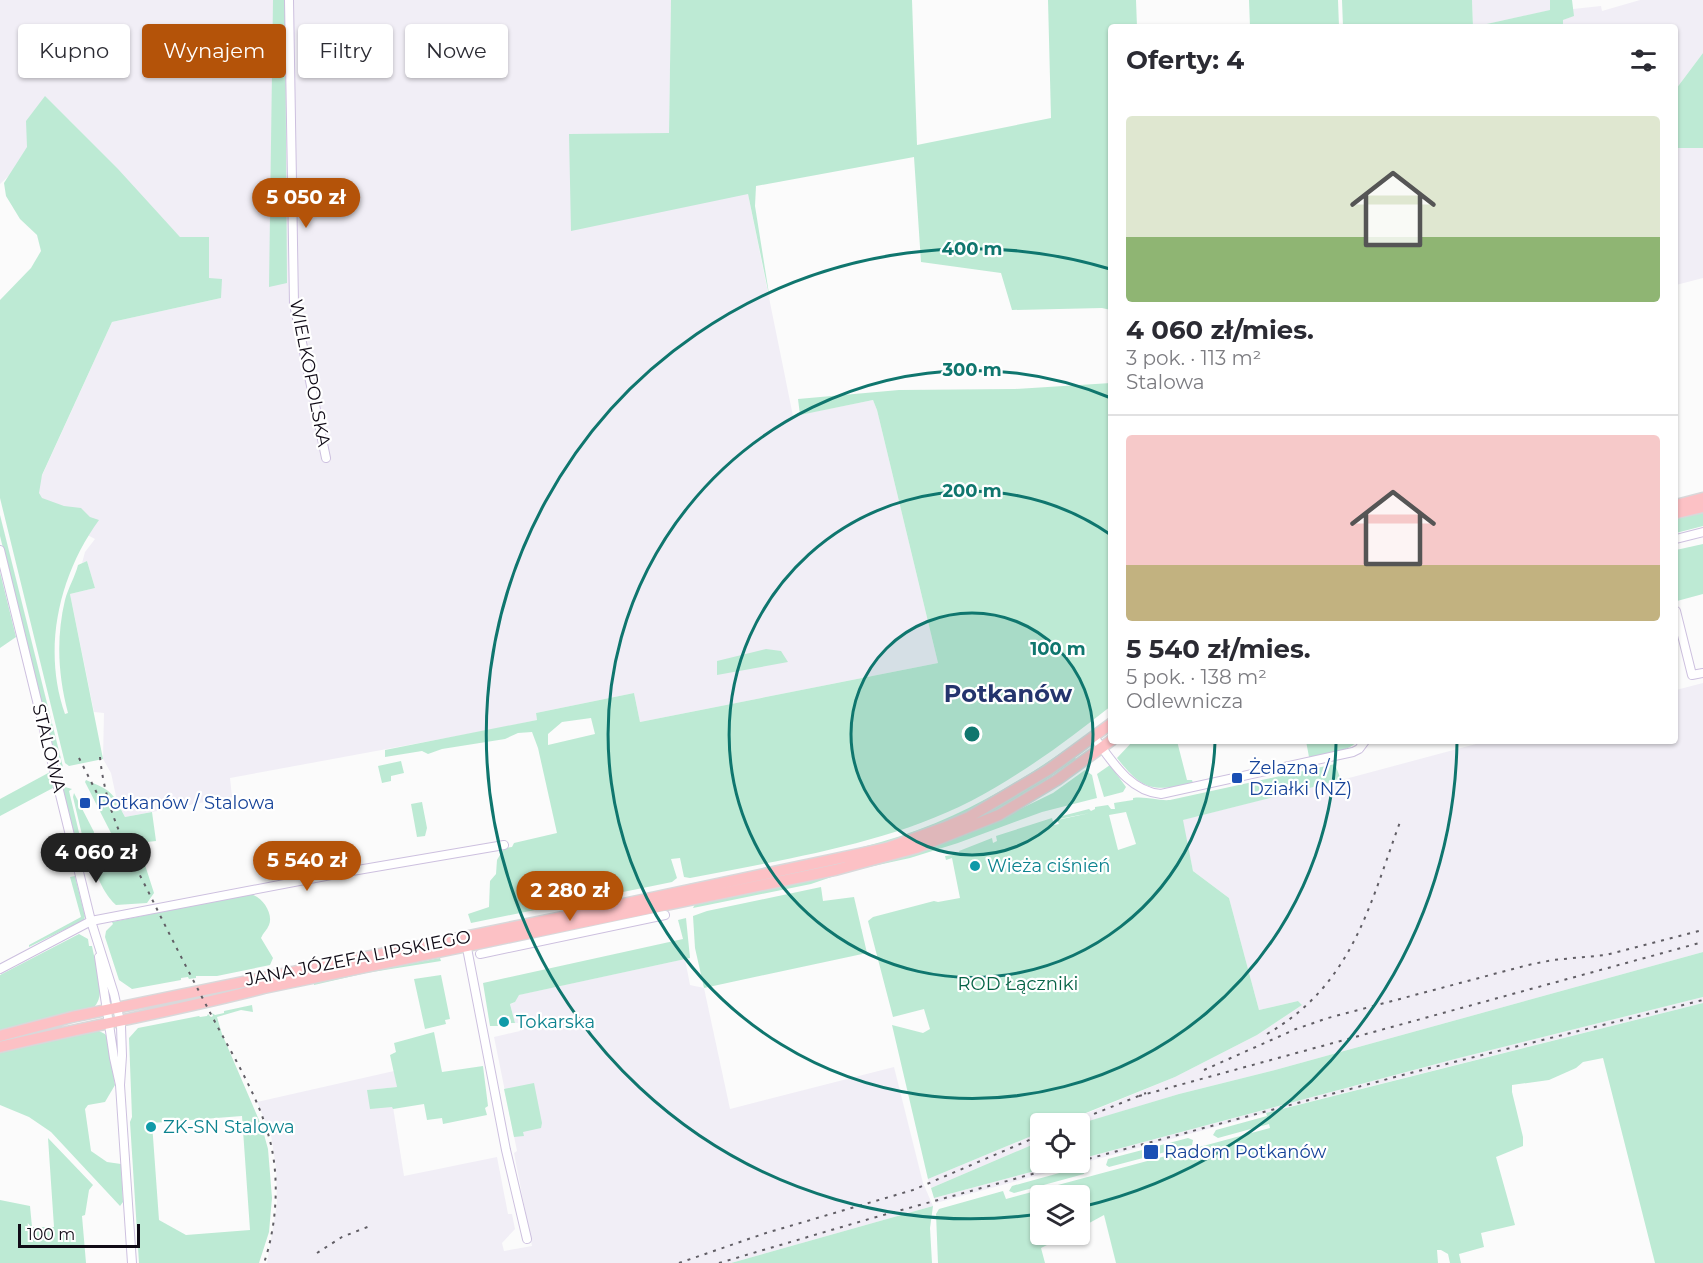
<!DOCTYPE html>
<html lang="pl">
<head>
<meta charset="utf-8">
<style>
  body { margin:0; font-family:Montserrat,sans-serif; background:#f2f2f3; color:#2b2b33; height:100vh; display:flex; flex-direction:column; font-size:22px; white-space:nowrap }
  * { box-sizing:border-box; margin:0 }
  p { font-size:20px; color:#7c7c81 }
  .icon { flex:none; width:33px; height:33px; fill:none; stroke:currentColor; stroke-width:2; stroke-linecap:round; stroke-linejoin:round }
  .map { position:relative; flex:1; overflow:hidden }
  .drawer { position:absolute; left:1108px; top:24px; width:570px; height:720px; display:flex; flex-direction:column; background:#fff; border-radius:6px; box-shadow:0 2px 4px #0004 }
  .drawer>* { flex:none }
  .top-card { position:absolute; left:18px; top:24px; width:570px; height:54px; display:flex; gap:12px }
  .fabs { position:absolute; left:1030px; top:1113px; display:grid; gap:12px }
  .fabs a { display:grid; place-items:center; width:60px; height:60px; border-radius:6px; background:#fff; box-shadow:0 2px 4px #0004; font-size:30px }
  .scale { position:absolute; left:18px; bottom:15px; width:122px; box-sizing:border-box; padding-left:6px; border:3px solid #100b16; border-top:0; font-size:16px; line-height:21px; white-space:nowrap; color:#100b16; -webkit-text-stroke:4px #fff; paint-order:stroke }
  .price { position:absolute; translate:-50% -51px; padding:0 14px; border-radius:21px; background:#b45309; color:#fff; font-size:20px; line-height:39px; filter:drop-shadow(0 2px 3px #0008) }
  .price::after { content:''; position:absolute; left:50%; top:36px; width:18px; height:14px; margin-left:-9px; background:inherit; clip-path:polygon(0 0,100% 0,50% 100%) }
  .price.active { background:#222; color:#fff }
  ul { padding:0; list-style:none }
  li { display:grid; align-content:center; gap:12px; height:318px; padding:0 18px }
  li+li { border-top:2px solid #e1e1e2 }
  li span { display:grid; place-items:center; height:186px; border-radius:6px; color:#555 }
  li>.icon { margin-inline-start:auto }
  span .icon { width:108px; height:108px; fill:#fffc; stroke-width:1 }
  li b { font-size:26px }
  h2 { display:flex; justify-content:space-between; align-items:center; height:72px; padding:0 18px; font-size:26px }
  .chip { padding:0 21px; border-radius:6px; background:#fff; box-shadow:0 2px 4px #0004; font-size:21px; line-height:54px }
  .chip.active { background:#b45309; color:#fff }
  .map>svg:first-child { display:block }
  .built { fill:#f1eef6 }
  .green { fill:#bdead4; fill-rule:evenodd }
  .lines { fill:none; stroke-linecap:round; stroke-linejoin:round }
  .minor-casing { stroke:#cdc0df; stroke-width:10 }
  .major-casing { stroke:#d9d8da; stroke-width:13 }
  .minor { stroke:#fff; stroke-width:8 }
  .major { stroke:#fcc1c5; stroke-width:10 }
  .rail { stroke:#615e65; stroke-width:2; stroke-dasharray:3 6; stroke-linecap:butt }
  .ring { fill:none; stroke:#0f766e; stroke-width:3 }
  .transit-dot { fill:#1a4fb4; stroke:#fff; stroke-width:2 }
  .culture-dot { fill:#0f9aa8; stroke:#fff; stroke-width:2 }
  .labels { text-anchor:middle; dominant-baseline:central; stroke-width:4.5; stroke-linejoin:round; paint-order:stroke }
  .street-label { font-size:18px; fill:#100b16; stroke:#fff }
  .transit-label { font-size:18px; fill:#164399; stroke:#fff; text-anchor:start }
  .culture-label { font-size:18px; fill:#0d838f; stroke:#fff; text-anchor:start }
  .park-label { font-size:18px; fill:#056245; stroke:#fff }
  .district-label { font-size:24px; font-weight:bold; fill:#24346d; stroke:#fff }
  .centre { fill:#0f766e; stroke:#fff; stroke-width:3 }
  .ring-label { font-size:18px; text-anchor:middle; font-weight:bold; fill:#0f766e; stroke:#fff; stroke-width:4.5; stroke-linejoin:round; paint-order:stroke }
</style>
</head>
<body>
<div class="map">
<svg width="1703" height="1263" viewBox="0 0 1703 1263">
  <rect width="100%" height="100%" fill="#fbfbfb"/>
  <path class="built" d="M0 0H671L669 133 748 194 793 416 873 400 877 410 938 663 640 722 634 693 536 713 537 720 495 729 230 778 232 797 125 817 117 801 111 773 103 759 104 713 94 712 70 594 95 588 87 561 82 563 85 552 95 539 29 504 112 322 221 298 220 279H209L180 237 69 120 0 184Z
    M1472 0H1550L1551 10 1473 27Z
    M1640 0H1703V53L1676 89V27H1563V20L1573 16V9L1601 6 1602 11Z
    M1676 148H1703V278L1676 285Z
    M1703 683V952L1275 1070 1179 1094 1080 1124H1061L1175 1077 1257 1035 1302 1005 1298 1001 1259 1010 1229 898 1193 871 1182 820 1349 778 1487 741H1676V690Z
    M685 959 690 985 704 988 730 1109 894 1067 923 1183 933 1206 731 1263H267L277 1204 276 1168 271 1135 257 1102 394 1071 397 1087 367 1090 393 1107 404 1176 497 1157 508 1214H512L515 1229 502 1243 504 1251 532 1246 514 1153 517 1151 494 1037 520 1031 518 1023H515L510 1004 514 1003 518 995Z
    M1703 997V1003L1292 1106 936 1203 934 1198 1065 1163 1080 1162V1159L1455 1059Z
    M1041 1132V1141L931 1188 928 1179Z"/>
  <path class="green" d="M273 0H285L287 283 269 287Z
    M671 0H912L917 145 1051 118 1048 0H1136L1137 27H1112L1111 310 1102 308 1012 310 1001 273 921 262 914 157 756 186 755 206 770 300 748 194 571 231 569 134 669 133Z
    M1249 0H1338L1339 27H1250Z
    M1342 0H1472L1473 27 1550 10V0H1572L1574 16 1563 20V27H1343Z
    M1703 53V148H1676V89Z
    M45 96 118 169 180 237H209V278L222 279 221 298 112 322 42 475 39 493 42 498 64 506 81 508 90 517 99 520C59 575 42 649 65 714L68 713C58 675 56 638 65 600 68 588 75 577 78 565L87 561 95 588 70 594 103 759 69 766 65 763 0 498V300L31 268 41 251 37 235 20 219 6 196 4 183 27 147 26 121Z
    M1111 383V706C1067 741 1022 774 971 801 885 845 784 859 690 878L684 877 680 858 671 859 677 878 672 882 471 923 468 914 489 907 490 881 496 874 497 860 504 848 512 847 514 843 557 833 538 748 532 732 518 733 505 739 442 749 428 754 422 751 385 757V750L537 720 536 713 634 693 640 722 938 663 877 410 873 400 800 415 798 399 899 390 1015 389ZM591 718 595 734 548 745V734L562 722Z
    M1703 511V526L1676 533V517Z
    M0 515 63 767 55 759 0 536Z
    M1703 544V594L1677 601 1676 594V550Z
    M0 572 16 637 0 648Z
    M766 649 781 651 788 662 717 675V661Z
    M1133 741H1177L1187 780H1192L1193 783C1153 792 1143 791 1117 758Z
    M1306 741H1358C1346 753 1325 754 1309 757Z
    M1068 748 1070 751 965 815 900 841 691 885 689 884C753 871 818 860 881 842 949 823 1011 788 1068 748Z
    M1074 756 1076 759 1007 807 974 821Z
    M401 761 404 773 391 776V781L382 783 378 766Z
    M1335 764 1341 780 1183 820 1193 871 1229 898 1259 1010 1298 1001 1302 1005 1257 1035 1175 1077 1061 1123 1041 1124V1132L928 1179 892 1025 923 1033 930 1029 924 1009 893 1017 868 921 873 917 934 901 938 902 960 898 952 858 946 860 945 856 960 854 959 851 992 838 993 843 997 841 996 836 1052 818 1054 825 1059 824 1057 820 1090 813 1059 819 1058 817 1089 809 1091 811 1095 809V807L1108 805 1111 809H1115L1114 803 1133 800V798C1146 796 1158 801 1170 800ZM1126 812 1136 844 1118 850 1109 815Z
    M1110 765 1126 787 1123 792 1104 797 1097 774Z
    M1085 770 1092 775 1097 798 1042 812 958 843 910 858 846 872 811 884 693 908 695 904 868 865 1008 815 1053 793Z
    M50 772 53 788 0 816V799Z
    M86 780C112 791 112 791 125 817L152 812 156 841 138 843 154 893 147 903 116 905C106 896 89 869 99 856 101 853 105 852 107 850L111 833 85 782Z
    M65 787 72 789 69 791 82 845 75 840 63 791Z
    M74 793 94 832 93 840 87 846 83 839 73 797Z
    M422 802 427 828 425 836 417 837 411 804Z
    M75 876 85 916 84 920 29 947V945L81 917 70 877Z
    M821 887 823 901 854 897 867 953 704 988 695 948 693 916 707 911Z
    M249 894C261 895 274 913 269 925 267 930 263 933 261 938L273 958 270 965 217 976H196V978L189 979 188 977 181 978V980L132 989 119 980 105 937 106 931 113 924 112 922Z
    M686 918 690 958 519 995 515 1002 510 1004 515 1023H511L509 1016 497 1019 498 1026H490L483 983 683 939 678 920Z
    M79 934 88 939 89 946H92C95 964 108 995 93 1008L0 1033V975Z
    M1703 952V997L1455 1059 1080 1159V1124L1082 1123 1179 1094 1275 1070Z
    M440 958 441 961 366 973 314 985V982Z
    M441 975 450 1019 445 1020 446 1024 425 1029 414 979Z
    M1703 1003V1263H1655L1603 1058 1583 1062 1576 1068 1549 1080 1512 1085V1092L1523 1137V1146L1496 1157 1515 1225 1481 1233 1484 1247 1459 1254 1461 1263H1450L1448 1254 1441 1250H1437L1438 1263H1116L1104 1215 1080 1228V1196H1041V1234L1067 1235 1041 1248 1045 1263H938L936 1214 939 1209 1003 1191 1006 1199 1270 1128 1269 1124 1218 1138 1213 1135 1216 1130 1267 1116 1266 1113Z
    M252 1005 253 1012 241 1010 217 1017 222 1034 262 1127 268 1149 272 1198 269 1232 259 1263H139L130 1122 132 1117 129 1038 138 1028 199 1016 200 1017 207 1016 208 1014 211 1017 213 1016 212 1013 215 1015 224 1013V1011ZM242 1116 250 1230 186 1235 159 1220 152 1123Z
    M95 1029 105 1034 108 1039 115 1085 105 1102 88 1105 85 1109 91 1151 107 1162 121 1164 123 1202 120 1206 51 1132 29 1117 0 1105V1050Z
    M434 1032 442 1072 483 1066 488 1106 485 1108 487 1115 443 1124 442 1118 427 1120 424 1104 393 1109 392 1107 370 1109 367 1090 397 1087 390 1055 396 1052 394 1043Z
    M534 1083 542 1123 541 1128 523 1132 524 1136 514 1137 504 1089Z
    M48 1138 93 1185 89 1190 85 1215 82 1216 86 1263H0V1200L30 1206 32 1227H54Z
    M1188 1138 1193 1140 1192 1145 1109 1167 1106 1165 1108 1159Z
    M1041 1141V1162L1065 1163 934 1198 931 1188Z
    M1081 1167 1085 1169 1084 1174 1014 1193 1009 1191 1012 1186Z
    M933 1206 930 1228 932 1263H731Z"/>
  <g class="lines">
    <g class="minor-casing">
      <path id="minor" d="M289 0 294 304 326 458
        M1676 539 1703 532
        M0 550 91 921 114 994 121 1026 122 1056 120 1085
        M1676 611 1692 675 1703 673
        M1094 737C1112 761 1129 791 1161 794L1353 752 1359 749 1365 741
        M466 943 506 1150 527 1239
        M480 954 665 915
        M99 957 114 1058 120 1085 132 1263
        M0 969 91 921 352 871 504 845"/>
    </g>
    <g class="major-casing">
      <path id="major" d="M1676 505 1703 498
        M1676 513 1703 507
        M0 1036 72 1017 557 918 887 848 943 828 969 817 1048 770 1112 723
        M0 1047C88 1026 177 1011 264 988L835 870 916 848 999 815 1057 780 1112 740"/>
    </g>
    <use href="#minor" class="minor"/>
    <use href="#major" class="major"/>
    <path class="rail" d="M100 757C105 807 124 845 147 889 169 934 192 978 215 1022 235 1059 258 1097 269 1137 280 1176 277 1225 264 1263
      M79 758 104 807
      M1267 1034C1352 985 1369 907 1400 822
      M1204 1070 1296 1029 1328 1018 1528 965 1553 960 1606 955 1703 930
      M1139 1096 1703 942
      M1069 1124 1146 1093
      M1080 1161 1414 1072 1703 1000
      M317 1253 342 1237 370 1226
      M679 1263 766 1233 913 1190 1041 1135
      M719 1263 869 1219 1076 1162"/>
  </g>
  <circle cx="972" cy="734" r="121" fill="#0f766e" fill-opacity=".12"/>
  <g class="ring">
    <circle cx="972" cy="734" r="121"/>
    <path d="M1215 742A243 243 0 1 1 1111 535"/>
    <path d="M1336 744A364 364 0 1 1 1111 398"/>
    <path d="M1457 742A485 485 0 0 1 1081 1207M1039 1214A485 485 0 1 1 1110 269"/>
  </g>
  <g class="transit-dot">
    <rect x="1231" y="772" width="12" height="12" rx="3"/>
    <rect x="79" y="797" width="12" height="12" rx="3"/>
    <rect x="1143" y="1144" width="16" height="16" rx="3"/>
  </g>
  <g class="culture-dot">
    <circle cx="975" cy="866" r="6"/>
    <circle cx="504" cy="1022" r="6"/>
    <circle cx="151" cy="1127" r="6"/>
  </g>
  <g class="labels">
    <g class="street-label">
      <text transform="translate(310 373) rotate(79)">WIELKOPOLSKA</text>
      <text transform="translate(49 748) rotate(76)">STALOWA</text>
      <text transform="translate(358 958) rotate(-11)">JANA JÓZEFA LIPSKIEGO</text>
    </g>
    <g class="transit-label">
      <text x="1249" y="768">Żelazna /<tspan x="1249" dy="21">Działki (NŻ)</tspan></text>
      <text x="97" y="803">Potkanów / Stalowa</text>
      <text x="1164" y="1152">Radom Potkanów</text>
    </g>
    <g class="culture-label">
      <text x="987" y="866">Wieża ciśnień</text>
      <text x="516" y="1022">Tokarska</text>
      <text x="163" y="1127">ZK-SN Stalowa</text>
    </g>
    <g class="park-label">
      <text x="1018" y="984">ROD Łączniki</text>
    </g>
    <g class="district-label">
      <text x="1008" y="693">Potkanów</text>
    </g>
  </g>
  <circle cx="972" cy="734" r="9" class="centre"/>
  <g class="ring-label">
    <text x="972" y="255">400 m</text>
    <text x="972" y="376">300 m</text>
    <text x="972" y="497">200 m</text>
    <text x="1058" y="655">100 m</text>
  </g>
</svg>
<div class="fabs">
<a><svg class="icon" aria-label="locate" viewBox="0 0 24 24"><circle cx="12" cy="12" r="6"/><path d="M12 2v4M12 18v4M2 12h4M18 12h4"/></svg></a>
<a><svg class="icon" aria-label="layers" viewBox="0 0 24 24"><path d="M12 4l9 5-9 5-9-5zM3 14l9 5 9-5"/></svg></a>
</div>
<div class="scale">100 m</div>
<b class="price" style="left:306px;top:229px">5 050 zł</b>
<b class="price active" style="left:96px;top:884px">4 060 zł</b>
<b class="price" style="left:307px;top:892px">5 540 zł</b>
<b class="price" style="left:570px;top:922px">2 280 zł</b>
<div class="top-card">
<a class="chip">Kupno</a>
<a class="chip active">Wynajem</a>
<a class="chip">Filtry</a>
<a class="chip">Nowe</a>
</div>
<section class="drawer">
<h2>Oferty: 4<svg class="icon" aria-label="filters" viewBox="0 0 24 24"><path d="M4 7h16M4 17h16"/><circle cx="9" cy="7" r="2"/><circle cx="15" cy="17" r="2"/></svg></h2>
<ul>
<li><span style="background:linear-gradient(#dfe7d0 65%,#8fb573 0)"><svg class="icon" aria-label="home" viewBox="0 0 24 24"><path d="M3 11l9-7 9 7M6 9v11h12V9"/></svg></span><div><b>4 060 zł/mies.</b><p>3 pok. · 113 m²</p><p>Stalowa</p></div></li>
<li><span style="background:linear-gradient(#f6c9c9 70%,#c2b280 0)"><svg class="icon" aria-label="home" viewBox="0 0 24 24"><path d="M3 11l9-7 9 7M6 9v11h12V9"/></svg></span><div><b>5 540 zł/mies.</b><p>5 pok. · 138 m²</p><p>Odlewnicza</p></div></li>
</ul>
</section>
</div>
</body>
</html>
